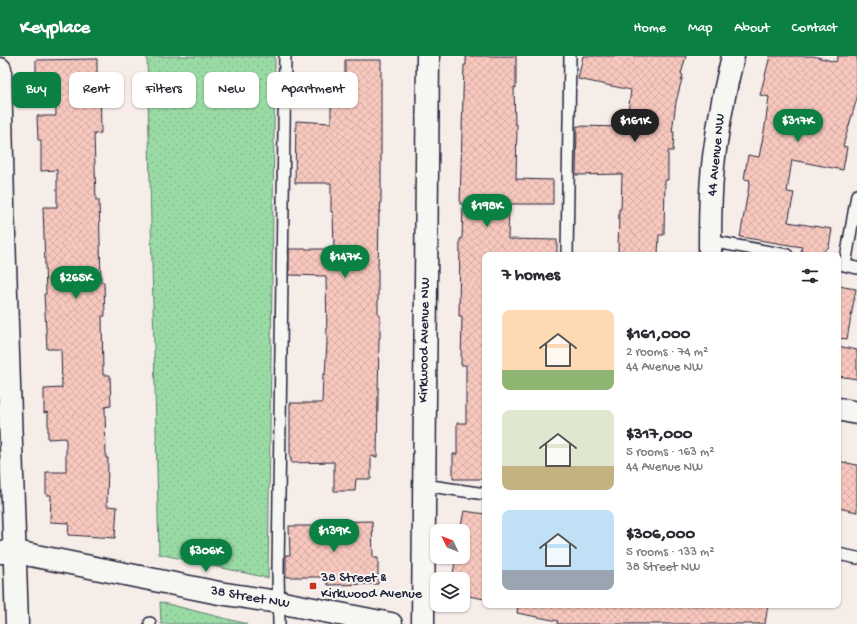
<!DOCTYPE html>
<html lang="en">
<head>
<meta charset="utf-8">
<style>
  body { margin:0; font-family:"Gochi Hand",sans-serif; background:#f7f7f7; color:#2b2b33; height:100vh; display:flex; flex-direction:column; font-size:15px; white-space:nowrap }
  * { box-sizing:border-box; margin:0 }
  p { font-size:13px; color:#7c7c81 }
  .icon { flex:none; width:22px; height:22px; fill:none; stroke:currentColor; stroke-width:2; stroke-linecap:round; stroke-linejoin:round }
  .map { position:relative; flex:1; overflow:hidden }
  .details { position:absolute; left:482px; top:196px; width:359px; height:356px; display:flex; flex-direction:column; background:#fff; border-radius:8px; box-shadow:0 1px 3px #0004 }
  .details>* { flex:none }
  .banner { position:absolute; left:12px; top:16px; width:380px; height:36px; display:flex; gap:8px }
  .needle { width:26px; rotate:313deg }
  .controls { position:absolute; left:430px; top:468px; display:grid; gap:8px }
  .controls a { display:grid; place-items:center; width:40px; height:40px; border-radius:8px; background:#fff; box-shadow:0 1px 3px #0004; font-size:20px }
  .price { position:absolute; translate:-50% -34px; padding:0 9px; border-radius:14px; background:#0b8043; color:#fff; font-size:13px; line-height:26px; filter:drop-shadow(0 1px 2px #0008) }
  .price::after { content:''; position:absolute; left:50%; top:24px; width:12px; height:9px; margin-left:-6px; background:inherit; clip-path:polygon(0 0,100% 0,50% 100%) }
  .price.active { background:#222; color:#fff }
  ul { padding:0; list-style:none }
  li { display:flex; align-items:center; gap:12px; height:100px; padding:0 20px }
  li span { display:grid; place-items:center; flex:none; width:112px; height:80px; border-radius:8px; color:#555 }
  li>.icon { margin-inline-start:auto }
  span .icon { width:48px; height:48px; fill:#fffc; stroke-width:1 }
  li b { font-size:17px }
  h2 { display:flex; justify-content:space-between; align-items:center; height:48px; padding:0 20px; font-size:17px }
  .pill { padding:0 14px; border-radius:8px; background:#fff; box-shadow:0 1px 3px #0004; font-size:14px; line-height:36px }
  .pill.active { background:#0b8043; color:#fff }
  header { display:flex; align-items:center; gap:24px; box-sizing:border-box; height:56px; padding:0 20px; background:#0b8043; color:#fff }
  header strong { font-size:19px }
  nav { display:flex; gap:22px; margin-inline-start:auto; font-size:14px }
  .map>svg:first-child { display:block }
  .grass { fill:url(#grass-dots); stroke:#5e7e70 }
  .building { fill:url(#building-cross-hatch); stroke:#22223b }
  .lines { fill:none; stroke-linecap:round; stroke-linejoin:round }
  .lane-casing { stroke:#22223b; stroke-width:14 }
  .street-casing { stroke:#22223b; stroke-width:25 }
  .secondary-casing { stroke:#22223b; stroke-width:25 }
  .lane { stroke:#f6f6f2; stroke-width:11 }
  .street { stroke:#f6f6f2; stroke-width:22 }
  .secondary { stroke:#f6f6f2; stroke-width:22 }
  .poi-dot { fill:#c8321e; stroke:#f6f6f2; stroke-width:1.5 }
  .labels { text-anchor:middle; dominant-baseline:central; stroke-width:4; stroke-linejoin:round; paint-order:stroke }
  .street-label { font-size:14px; fill:#22223b; stroke:#f6f6f2 }
  .poi-label { font-size:14px; fill:#22223b; stroke:#f6f6f2; text-anchor:start }
</style>
</head>
<body>
<header>
<strong>Keyplace</strong>
<nav><a>Home</a><a>Map</a><a>About</a><a>Contact</a></nav>
</header>
<div class="map">
<svg width="857" height="568" viewBox="0 0 857 568">
  <defs>
    <pattern id="grass-dots" width="8" height="8" patternUnits="userSpaceOnUse"><rect width="8" height="8" fill="#9adba5"/><path d="M2 2h.1M6 6h.1" fill="none" stroke="#84bc8f" stroke-width="1.8" stroke-linecap="round"/></pattern>
    <pattern id="building-cross-hatch" width="8" height="8" patternUnits="userSpaceOnUse"><rect width="8" height="8" fill="#f8c8be"/><path d="M0 0l8 8M0 8l8-8" fill="none" stroke="#d4aca4"/></pattern>
  </defs>
  <rect width="100%" height="100%" fill="#f6ede8"/>
  <filter id="ink" filterUnits="userSpaceOnUse"><feTurbulence type="fractalNoise" baseFrequency=".025" numOctaves="2"/><feDisplacementMap in="SourceGraphic" scale="8" xChannelSelector="R" yChannelSelector="G"/><feConvolveMatrix kernelMatrix="1 2 1 2 8 2 1 2 1" color-interpolation-filters="sRGB"/></filter>
  <g filter="url(#ink)">
    <path class="grass" d="M147 0H275L268 522 159 498Z
      M160 546 247 568H161Z"/>
    <path class="building" d="M466 0H516V32L514 31 515 68H517L516 123 553 124V148H509L508 183 557 184V199H485V423H453V398H457V367H466V309H461L462 260H459L460 183H462L463 148H460L463 38 464 9H466Z
      M583 0H686L681 18 683 19 676 46 672 76H674L673 95H668V124H665L664 179H659L658 199H618L619 153H621L622 118 576 119 577 70 626 71 631 34 578 23Z
      M770 0H813L836 6 838 0H857V42L843 90 847 91 843 114 792 104 787 136 794 137 788 166 832 173 829 191 820 198 801 195 802 191 740 181 750 124 744 123 748 99 759 101 765 70 769 41 760 39Z
      M97 3V21H100L101 77 94 78 96 144H99L101 226H104L105 260H102L103 319H110L111 350 105 351 106 402H108L107 450 117 451 115 482 68 479 69 467 50 466 51 439H46V416H66V382L48 383V356L44 357V333L62 332 61 293H47L44 238H46L43 151H57V114L41 115V84H38L37 60H56L55 27H36V4Z
      M345 4H381V144L380 156H379L378 219V259H380V282H379L377 401 371 400V423H356L355 435H334V406L291 407V402H290V347H322L323 318 325 319 327 286 326 220 289 219V193H334L333 156H331V127H295L296 65 331 67V40H345Z
      M838 230 856 233 847 283 838 282Z
      M838 290 857 294V323L838 320Z
      M838 405 857 409V456L838 452Z
      M464 455 485 458V543L463 539V523H452L456 501H463V475H460Z
      M372 465 373 502H378V528L328 529 327 521H286V499H290L289 470H321V466Z
      M518 549H768L765 568H557L558 565 517 557Z"/>
    <g class="lines">
      <g class="lane-casing">
        <path id="lane" d="M710 185 787 199
          M567 199 570 0
          M839 208 857 212
          M845 209 857 139
          M424 429 485 438
          M838 498 857 502
          M150 567V568
          M279 568 278 515 285 0"/>
      </g>
      <g class="street-casing">
        <path id="street" d="M0 13 3 149 17 568
          M710 199C710 162 710 123 716 87 720 57 726 29 733 0
          M838 353 857 357
          M423 568 428 0"/>
      </g>
      <g class="secondary-casing">
        <path id="secondary" d="M0 496H16L219 537 278 546 391 568"/>
      </g>
      <use href="#lane" class="lane"/>
      <use href="#street" class="street"/>
      <use href="#secondary" class="secondary"/>
    </g>
  </g>
  <rect class="poi-dot" x="309" y="526" width="8" height="8" rx="2"/>
  <g class="labels">
    <g class="street-label">
      <text transform="translate(717 99) rotate(-84)">44 Avenue NW</text>
      <text transform="translate(425 284) rotate(-89)">Kirkwood Avenue NW</text>
      <text transform="translate(250 542) rotate(10)">38 Street NW</text>
    </g>
    <g class="poi-label">
      <text x="321" y="522">38 Street &amp;<tspan x="321" dy="16">Kirkwood Avenue</tspan></text>
    </g>
  </g>
</svg>
<div class="controls">
<a><svg class="needle" viewBox="-14 -14 28 28"><path d="M0-13l5 13h-10z" fill="#e53935"/><path d="M0 13l5-13h-10z" fill="#7c7c81"/></svg></a>
<a><svg class="icon" aria-label="layers" viewBox="0 0 24 24"><path d="M12 4l9 5-9 5-9-5zM3 14l9 5 9-5"/></svg></a>
</div>
<b class="price active" style="left:635px;top:87px">$161K</b>
<b class="price" style="left:798px;top:87px">$317K</b>
<b class="price" style="left:487px;top:172px">$198K</b>
<b class="price" style="left:345px;top:223px">$147K</b>
<b class="price" style="left:76px;top:244px">$265K</b>
<b class="price" style="left:334px;top:497px">$139K</b>
<b class="price" style="left:206px;top:517px">$306K</b>
<div class="banner">
<a class="pill active">Buy</a>
<a class="pill">Rent</a>
<a class="pill">Filters</a>
<a class="pill">New</a>
<a class="pill">Apartment</a>
</div>
<section class="details">
<h2>7 homes<svg class="icon" aria-label="filters" viewBox="0 0 24 24"><path d="M4 7h16M4 17h16"/><circle cx="9" cy="7" r="2"/><circle cx="15" cy="17" r="2"/></svg></h2>
<ul>
<li><span style="background:linear-gradient(#ffd9b3 75%,#8fb573 0)"><svg class="icon" aria-label="home" viewBox="0 0 24 24"><path d="M3 11l9-7 9 7M6 9v11h12V9"/></svg></span><div><b>$161,000</b><p>2 rooms · 74 m²</p><p>44 Avenue NW</p></div></li>
<li><span style="background:linear-gradient(#dfe7d0 70%,#c2b280 0)"><svg class="icon" aria-label="home" viewBox="0 0 24 24"><path d="M3 11l9-7 9 7M6 9v11h12V9"/></svg></span><div><b>$317,000</b><p>5 rooms · 163 m²</p><p>44 Avenue NW</p></div></li>
<li><span style="background:linear-gradient(#bfe0f5 75%,#9aa5b1 0)"><svg class="icon" aria-label="home" viewBox="0 0 24 24"><path d="M3 11l9-7 9 7M6 9v11h12V9"/></svg></span><div><b>$306,000</b><p>5 rooms · 133 m²</p><p>38 Street NW</p></div></li>
</ul>
</section>
</div>
</body>
</html>
